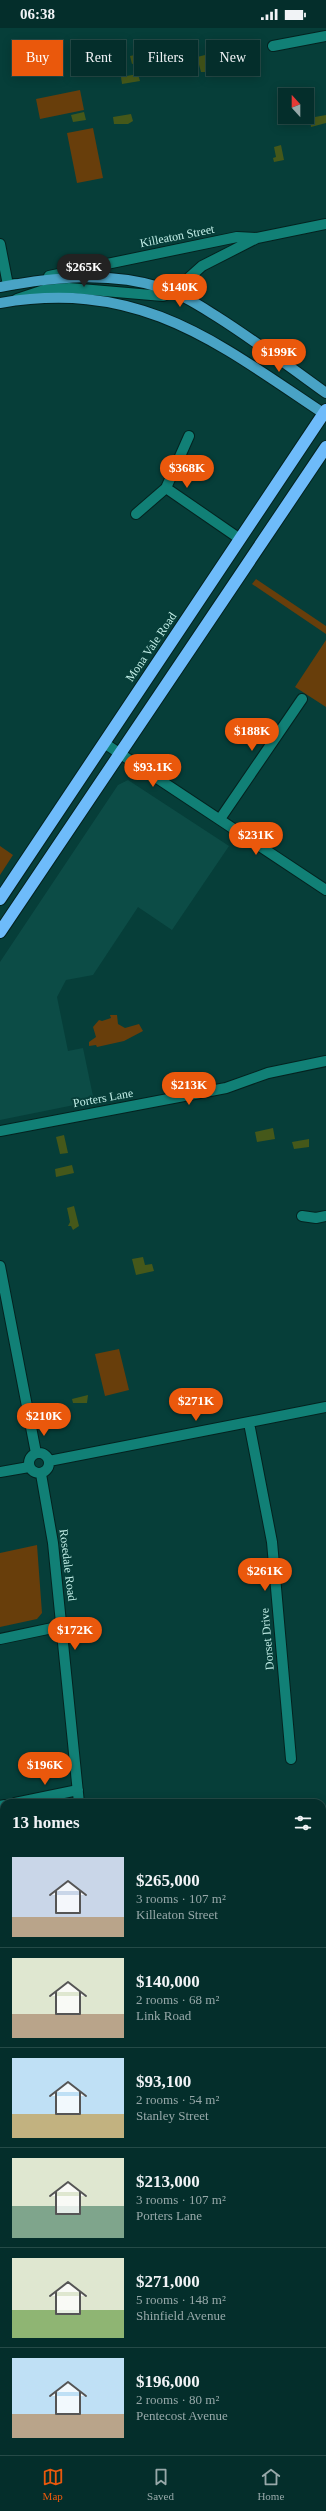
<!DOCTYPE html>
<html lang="en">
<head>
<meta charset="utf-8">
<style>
  body { margin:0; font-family:Georgia,serif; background:#123a37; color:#f1f3f6; height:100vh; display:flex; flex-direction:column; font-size:15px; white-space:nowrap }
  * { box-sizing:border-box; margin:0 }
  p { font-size:13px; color:#97a8a9 }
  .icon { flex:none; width:22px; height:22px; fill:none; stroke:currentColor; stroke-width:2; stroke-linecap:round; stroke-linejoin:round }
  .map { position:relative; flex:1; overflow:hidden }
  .drawer { position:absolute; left:0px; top:1771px; width:326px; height:656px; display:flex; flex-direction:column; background:#042e2b; border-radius:12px 12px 0 0; box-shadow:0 2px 10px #0003,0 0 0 1px #254a47 }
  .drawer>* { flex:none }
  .hud { position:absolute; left:12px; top:12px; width:302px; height:36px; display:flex; gap:8px }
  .needle { width:26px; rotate:339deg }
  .buttons { position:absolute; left:278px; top:60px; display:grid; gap:8px }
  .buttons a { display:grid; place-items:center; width:36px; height:36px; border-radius:0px; background:#042e2b; box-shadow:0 2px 10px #0003,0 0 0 1px #254a47; font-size:20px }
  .price { position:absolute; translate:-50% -34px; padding:0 9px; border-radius:14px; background:#ea580c; color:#fff; font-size:13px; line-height:26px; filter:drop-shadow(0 1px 2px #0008) }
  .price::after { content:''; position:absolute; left:50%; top:24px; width:12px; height:9px; margin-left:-6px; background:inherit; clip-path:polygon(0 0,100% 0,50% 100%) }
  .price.current { background:#222; color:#fff }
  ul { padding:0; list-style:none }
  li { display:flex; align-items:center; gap:12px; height:100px; padding:0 12px }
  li+li { border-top:1px solid #254a47 }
  li span { display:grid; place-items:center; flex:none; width:112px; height:80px; border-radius:0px; color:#555 }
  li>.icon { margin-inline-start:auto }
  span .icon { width:48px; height:48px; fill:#fffc; stroke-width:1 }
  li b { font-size:17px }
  h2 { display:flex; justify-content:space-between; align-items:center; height:48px; padding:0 12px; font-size:17px }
  .tag { padding:0 14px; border-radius:0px; background:#042e2b; box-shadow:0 2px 10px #0003,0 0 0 1px #254a47; font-size:14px; line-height:36px }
  .tag.current { background:#ea580c; color:#fff }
  .status { display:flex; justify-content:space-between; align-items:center; height:28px; padding:0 20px; background:#042e2b; direction:ltr }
  .status svg { height:11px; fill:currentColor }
  .tab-bar { display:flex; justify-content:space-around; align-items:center; height:56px; border-top:1px solid #254a47; background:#042e2b; font-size:11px; color:#97a8a9 }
  .tab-bar a { display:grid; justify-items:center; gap:2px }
  .tab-bar .current { color:#ea580c }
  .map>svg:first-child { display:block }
  .built { fill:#0c4c46 }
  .green { fill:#683e0b }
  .water { fill:#45581a }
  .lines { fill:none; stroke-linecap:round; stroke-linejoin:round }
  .minor-casing { stroke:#04221f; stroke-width:12 }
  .major-casing { stroke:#04221f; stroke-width:12 }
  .highway-casing { stroke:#04221f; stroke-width:14 }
  .minor { stroke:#118076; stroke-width:10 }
  .major { stroke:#49a3c5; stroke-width:10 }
  .highway { stroke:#6ebbfa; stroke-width:12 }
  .labels { text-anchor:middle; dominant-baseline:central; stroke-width:4; stroke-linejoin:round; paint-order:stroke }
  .street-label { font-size:12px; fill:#c2eee7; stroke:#063e39 }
</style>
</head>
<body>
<div class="status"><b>06:38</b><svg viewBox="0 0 49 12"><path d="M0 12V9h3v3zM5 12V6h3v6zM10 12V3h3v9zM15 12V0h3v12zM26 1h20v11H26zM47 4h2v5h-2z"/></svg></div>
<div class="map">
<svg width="326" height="2427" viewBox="0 0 326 2427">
  <rect width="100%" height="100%" fill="#063e39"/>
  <path class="built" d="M128 752 229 818 172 902 138 879 93 947 66 952 57 969 68 1023 83 1020 94 1073 0 1092V934L118 757Z
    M4 1868V2075L0 2076V1869Z"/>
  <path class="green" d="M80 62 84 82 40 91 36 71Z
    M93 100 103 150 77 155 67 105Z
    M256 551 326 598V606L252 556Z
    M326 612V679L295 659Z
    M0 818 13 827 0 847Z
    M110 987H117L118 996 125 1000 139 996 143 1003 124 1013 97 1019 96 1017 89 1018V1014L96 1009 93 999 99 992 102 993 111 990Z
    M119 1321 129 1362 105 1368 95 1326Z
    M37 1517 42 1585 37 1591 0 1599V1525Z
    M4 2075V2164L0 2165V2076Z"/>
  <path class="water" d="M153 23 155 30 132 36 130 28Z
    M205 27 209 44H201L197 29Z
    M138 46 140 53 122 56 121 49Z
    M84 84 86 92 73 94 71 87Z
    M131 86 133 93 128 96H114L113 89Z
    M314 87 315 89 326 87V95L311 99 310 91Z
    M281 117 284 132 274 134 273 130 276 129 274 119Z
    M273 1100 275 1111 257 1114 255 1104Z
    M64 1107 68 1125 60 1126 56 1109Z
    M309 1111V1119L294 1121 292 1114Z
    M72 1137 74 1145 56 1149 55 1141Z
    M74 1178 79 1198 73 1202 71 1198H68L70 1194 67 1180Z
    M143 1229 145 1237 152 1236 154 1243 136 1247 132 1231Z
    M88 1367 87 1375H73L72 1371Z"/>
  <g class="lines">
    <g class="minor-casing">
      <path id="minor" d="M273 18 326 8
        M0 216 8 257 15 256
        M49 248 237 209 257 210
        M17 271 44 262 69 260 163 268 173 264 202 238 257 210 326 196
        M166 460 189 408
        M136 486 166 460 240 511
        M104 715 326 862
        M220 791 302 671
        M0 1103 226 1060 268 1045 326 1033
        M302 1188 316 1190 326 1188
        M0 1238 36 1425
        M249 1395 272 1514 291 1731
        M29 1435a10 10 0 1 1 20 0a10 10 0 1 1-20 0Z
        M49 1433 326 1379
        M0 1444 29 1439
        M41 1446 53 1515 79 1775
        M0 1611 62 1598
        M15 1775 78 1762
        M0 1778 4 1777
        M322 2236H326
        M198 2423 199 2427"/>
    </g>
    <g class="major-casing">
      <path id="major" d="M0 259C54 249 109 243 163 260 182 266 200 278 216 288 254 312 290 339 326 365
        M0 275C141 251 216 314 326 387"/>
    </g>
    <g class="highway-casing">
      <path id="highway" d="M0 871 326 382
        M0 904 326 419"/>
    </g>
    <use href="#minor" class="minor"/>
    <use href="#major" class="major"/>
    <use href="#highway" class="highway"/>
  </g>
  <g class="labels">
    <g class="street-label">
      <text transform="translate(177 208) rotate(-11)">Killeaton Street</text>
      <text transform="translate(151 619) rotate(-56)">Mona Vale Road</text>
      <text transform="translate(103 1070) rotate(-10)">Porters Lane</text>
      <text transform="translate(68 1537) rotate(83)">Rosedale Road</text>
      <text transform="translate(267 1611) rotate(-95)">Dorset Drive</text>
    </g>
  </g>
</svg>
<div class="buttons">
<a><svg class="needle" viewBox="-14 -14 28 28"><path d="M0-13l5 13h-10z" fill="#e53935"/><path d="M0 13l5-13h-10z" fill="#97a8a9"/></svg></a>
</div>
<b class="price current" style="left:84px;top:260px">$265K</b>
<b class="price" style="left:180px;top:280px">$140K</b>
<b class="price" style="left:279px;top:345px">$199K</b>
<b class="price" style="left:187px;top:461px">$368K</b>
<b class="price" style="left:252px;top:724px">$188K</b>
<b class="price" style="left:153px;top:760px">$93.1K</b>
<b class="price" style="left:256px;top:828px">$231K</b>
<b class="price" style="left:189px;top:1078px">$213K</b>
<b class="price" style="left:196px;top:1394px">$271K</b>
<b class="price" style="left:44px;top:1409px">$210K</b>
<b class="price" style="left:265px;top:1564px">$261K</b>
<b class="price" style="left:75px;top:1623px">$172K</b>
<b class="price" style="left:45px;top:1758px">$196K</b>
<div class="hud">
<a class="tag current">Buy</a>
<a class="tag">Rent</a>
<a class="tag">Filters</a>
<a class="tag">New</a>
</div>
<section class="drawer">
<h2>13 homes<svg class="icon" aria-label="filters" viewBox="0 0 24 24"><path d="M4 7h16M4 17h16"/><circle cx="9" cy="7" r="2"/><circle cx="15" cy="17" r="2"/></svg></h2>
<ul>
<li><span style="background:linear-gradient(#c9d6e8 75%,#b9a48a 0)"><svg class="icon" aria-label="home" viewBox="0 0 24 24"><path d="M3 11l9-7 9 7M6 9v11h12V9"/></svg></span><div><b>$265,000</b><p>3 rooms · 107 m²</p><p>Killeaton Street</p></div></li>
<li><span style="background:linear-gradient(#dfe7d0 70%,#b9a48a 0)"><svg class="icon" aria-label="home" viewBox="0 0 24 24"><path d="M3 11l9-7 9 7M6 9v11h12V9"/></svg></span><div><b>$140,000</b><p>2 rooms · 68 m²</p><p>Link Road</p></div></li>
<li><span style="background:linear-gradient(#bfe0f5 70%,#c2b280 0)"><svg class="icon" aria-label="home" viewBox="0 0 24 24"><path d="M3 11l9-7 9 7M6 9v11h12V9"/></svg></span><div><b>$93,100</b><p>2 rooms · 54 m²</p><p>Stanley Street</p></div></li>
<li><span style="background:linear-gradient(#dfe7d0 60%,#7fa58c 0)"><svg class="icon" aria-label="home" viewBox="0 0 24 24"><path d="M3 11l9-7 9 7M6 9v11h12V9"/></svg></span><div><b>$213,000</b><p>3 rooms · 107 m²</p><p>Porters Lane</p></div></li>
<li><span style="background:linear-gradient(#dfe7d0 65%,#8fb573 0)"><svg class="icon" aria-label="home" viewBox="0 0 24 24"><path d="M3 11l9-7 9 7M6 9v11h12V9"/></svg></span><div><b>$271,000</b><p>5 rooms · 148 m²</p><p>Shinfield Avenue</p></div></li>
<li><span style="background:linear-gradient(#bfe0f5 70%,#b9a48a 0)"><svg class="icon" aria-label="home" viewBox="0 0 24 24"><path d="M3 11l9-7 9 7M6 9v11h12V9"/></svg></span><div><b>$196,000</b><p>2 rooms · 80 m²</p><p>Pentecost Avenue</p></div></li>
</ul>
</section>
</div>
<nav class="tab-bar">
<a class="current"><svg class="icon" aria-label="map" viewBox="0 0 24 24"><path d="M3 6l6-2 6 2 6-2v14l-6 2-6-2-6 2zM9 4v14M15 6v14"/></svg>Map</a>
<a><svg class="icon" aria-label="saved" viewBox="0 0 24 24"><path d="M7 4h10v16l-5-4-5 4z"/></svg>Saved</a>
<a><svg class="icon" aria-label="home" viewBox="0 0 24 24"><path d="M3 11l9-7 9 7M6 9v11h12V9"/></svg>Home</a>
</nav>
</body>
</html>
